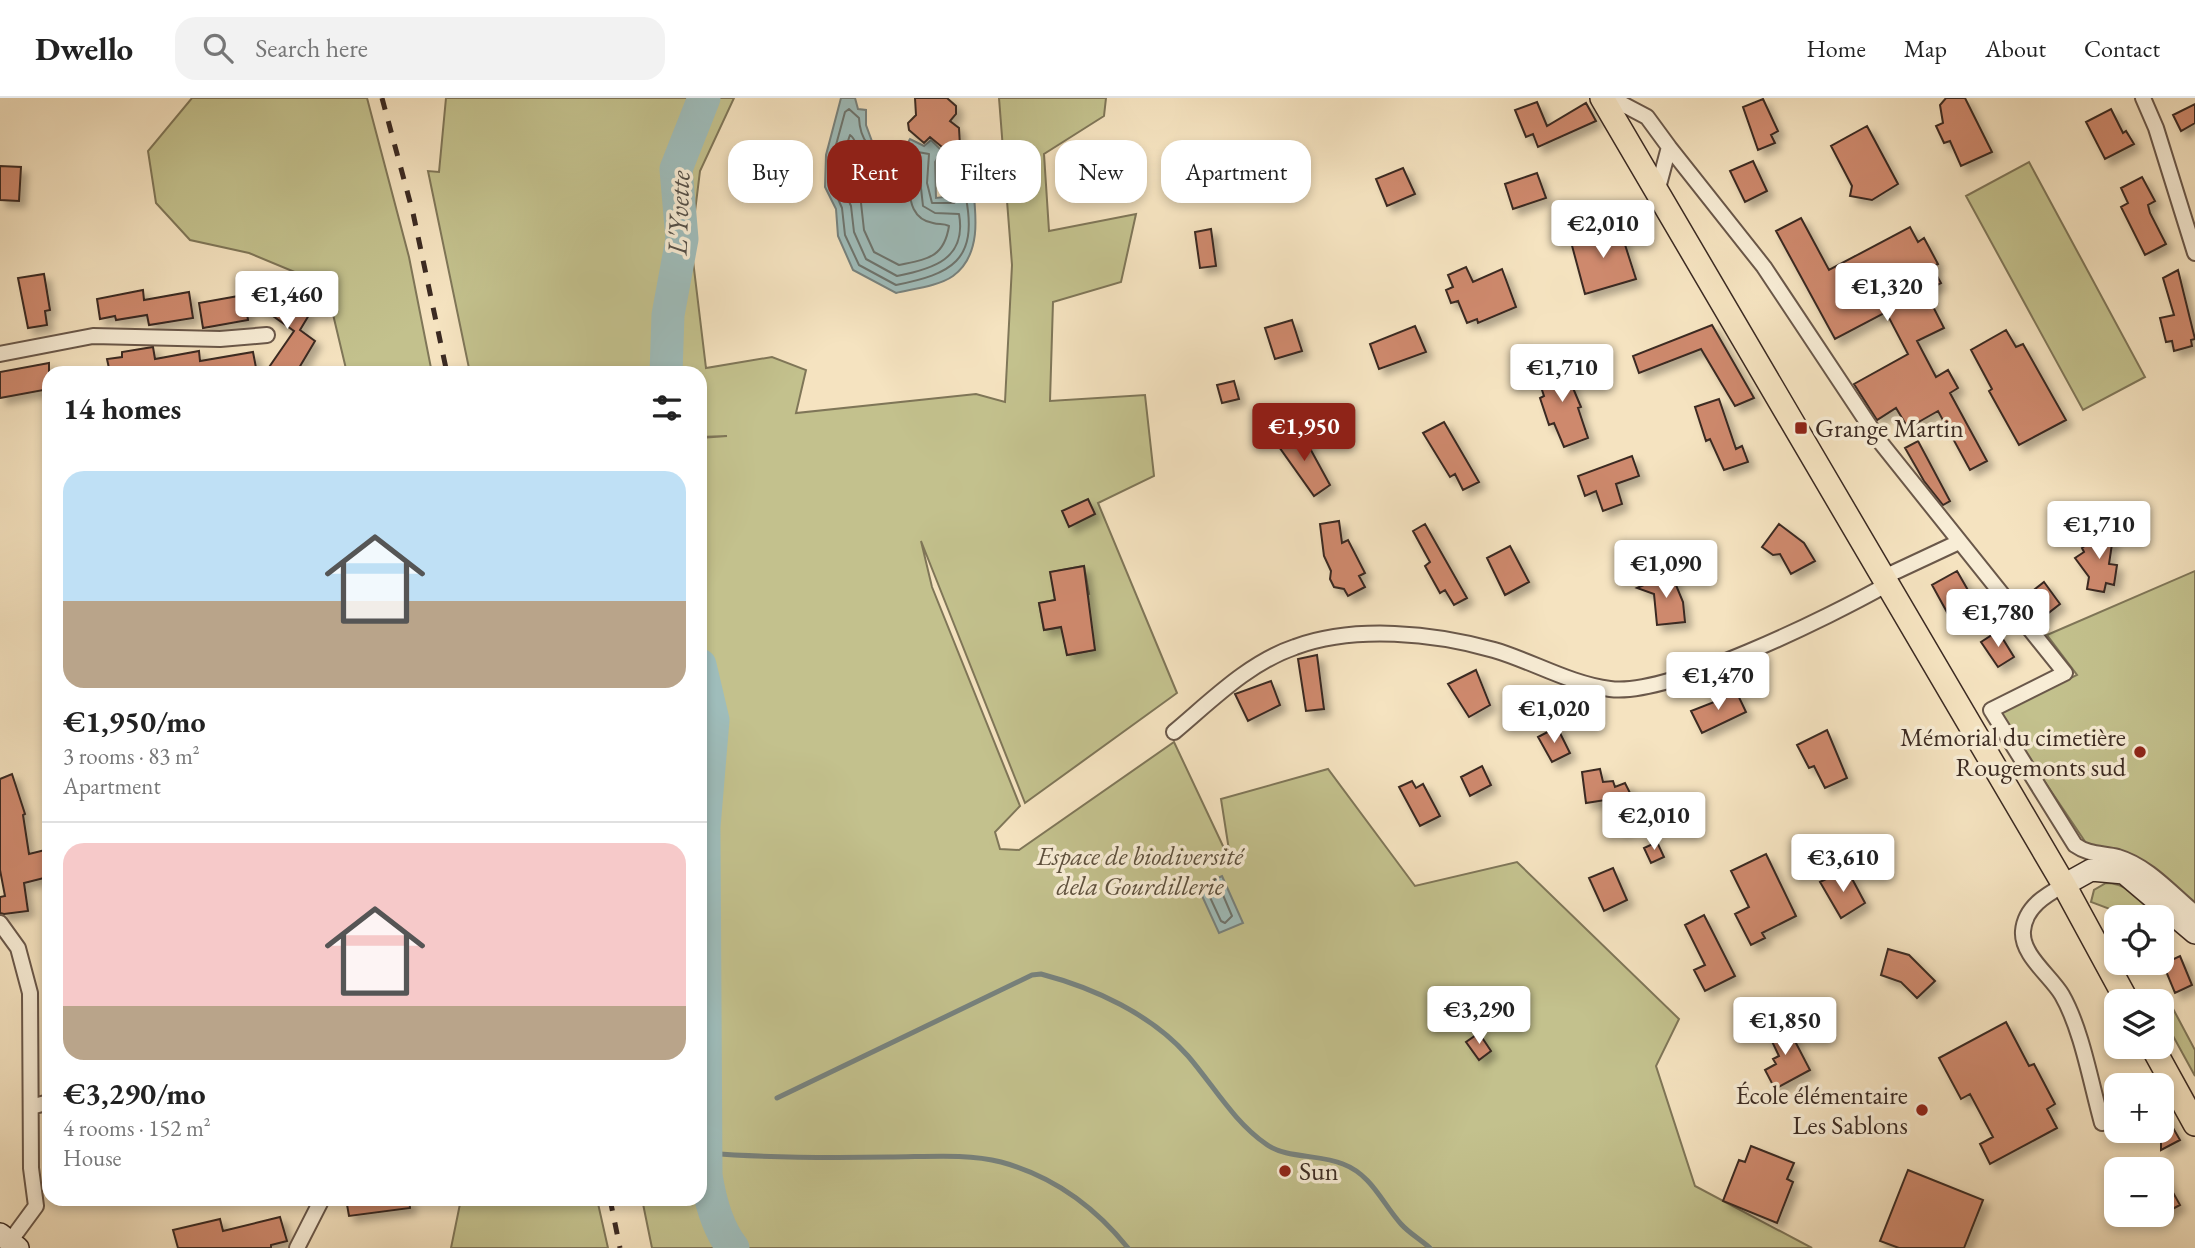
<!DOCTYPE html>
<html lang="en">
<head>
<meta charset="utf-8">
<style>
  body { margin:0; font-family:"EB Garamond",serif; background:#f2f2f2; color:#222; height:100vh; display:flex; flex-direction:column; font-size:26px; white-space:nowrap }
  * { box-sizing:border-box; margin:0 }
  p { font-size:23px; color:#767676 }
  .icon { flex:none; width:38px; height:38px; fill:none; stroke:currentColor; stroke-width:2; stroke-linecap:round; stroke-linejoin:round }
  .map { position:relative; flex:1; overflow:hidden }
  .sheet { position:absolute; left:42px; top:268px; width:665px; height:840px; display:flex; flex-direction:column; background:#fff; border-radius:21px; box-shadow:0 4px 10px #0003 }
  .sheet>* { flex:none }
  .hud { position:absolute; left:728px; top:42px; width:665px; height:63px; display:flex; gap:14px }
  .controls { position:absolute; left:2104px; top:807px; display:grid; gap:14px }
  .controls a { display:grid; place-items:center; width:70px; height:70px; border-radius:14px; background:#fff; box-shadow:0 4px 10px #0003; font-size:35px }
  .price { position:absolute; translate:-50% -60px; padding:0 16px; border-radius:7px; background:#fff; color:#222; font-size:23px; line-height:46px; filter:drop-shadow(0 2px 4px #0008) }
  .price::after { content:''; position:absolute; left:50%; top:42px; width:21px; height:16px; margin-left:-10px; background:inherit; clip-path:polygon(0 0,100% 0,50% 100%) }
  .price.on { background:#8f2418; color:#fff }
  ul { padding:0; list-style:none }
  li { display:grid; align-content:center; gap:14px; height:371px; padding:0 21px }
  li+li { border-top:2px solid #e0e0e0 }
  li span { display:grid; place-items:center; height:217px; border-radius:21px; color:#555 }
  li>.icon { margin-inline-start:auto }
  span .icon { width:126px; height:126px; fill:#fffc; stroke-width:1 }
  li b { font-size:30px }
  h2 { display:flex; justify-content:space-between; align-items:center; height:84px; padding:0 21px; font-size:30px }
  .chip { padding:0 24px; border-radius:21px; background:#fff; box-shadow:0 4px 10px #0003; font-size:24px; line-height:63px }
  .chip.on { background:#8f2418; color:#fff }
  header { display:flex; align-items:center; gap:42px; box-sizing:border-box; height:98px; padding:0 35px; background:#fff; border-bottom:2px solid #e0e0e0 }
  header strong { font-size:33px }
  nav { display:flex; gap:38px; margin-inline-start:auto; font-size:24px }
  .search { width:490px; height:63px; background:#f2f2f2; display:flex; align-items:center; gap:18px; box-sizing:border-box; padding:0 24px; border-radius:21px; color:#767676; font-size:26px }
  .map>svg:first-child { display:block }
  .green { fill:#c3c18d; stroke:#7f7658; stroke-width:2; fill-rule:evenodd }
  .water { fill:#9fbdbb; stroke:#77827e; stroke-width:2 }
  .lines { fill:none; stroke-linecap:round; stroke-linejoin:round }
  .shore { stroke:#6d746e; stroke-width:2 }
  .stream { stroke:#77827e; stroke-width:5 }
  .river { stroke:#9fbdbb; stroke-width:33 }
  .building { fill:#ce896d; stroke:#3b2a22; stroke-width:2; filter:url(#shadow) }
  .street-casing { stroke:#6a584a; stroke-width:18 }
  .secondary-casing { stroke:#3b2a22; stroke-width:24 }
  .primary-casing { stroke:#3b2a22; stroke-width:26 }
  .street { stroke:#f8edd6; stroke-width:14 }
  .secondary { stroke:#f8edd6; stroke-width:21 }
  .primary { stroke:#f5e3c0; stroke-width:23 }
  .rail { stroke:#3b2a22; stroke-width:5; stroke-dasharray:12 12; stroke-linecap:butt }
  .poi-dot { fill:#8f2418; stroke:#f8edd6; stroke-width:2.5 }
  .labels { text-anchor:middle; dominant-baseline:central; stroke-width:7; stroke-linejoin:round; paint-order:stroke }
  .poi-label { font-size:26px; fill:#3b2a22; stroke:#f8edd6; text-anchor:start }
  .park-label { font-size:26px; font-style:italic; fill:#5d503d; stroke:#f8edd6 }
  .water-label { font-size:28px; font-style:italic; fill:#544f48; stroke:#f8edd6 }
</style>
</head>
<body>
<header>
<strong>Dwello</strong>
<div class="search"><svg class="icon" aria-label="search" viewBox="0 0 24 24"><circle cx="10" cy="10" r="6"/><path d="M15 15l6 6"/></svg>Search here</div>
<nav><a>Home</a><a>Map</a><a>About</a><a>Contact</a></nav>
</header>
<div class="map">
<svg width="2195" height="1150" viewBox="0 0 2195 1150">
  <defs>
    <filter id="shadow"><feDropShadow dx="6" dy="6" stdDeviation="3.5" flood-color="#0004"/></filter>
  </defs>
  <rect width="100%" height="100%" fill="#f5e3c0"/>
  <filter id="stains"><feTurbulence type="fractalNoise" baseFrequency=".00286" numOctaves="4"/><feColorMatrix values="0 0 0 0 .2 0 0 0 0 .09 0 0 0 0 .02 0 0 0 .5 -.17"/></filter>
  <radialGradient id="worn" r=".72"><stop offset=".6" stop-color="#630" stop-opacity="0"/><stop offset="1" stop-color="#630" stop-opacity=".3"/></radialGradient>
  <path class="green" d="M192 0H367L409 159 432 275H347L326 187 249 155 190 142 156 105 148 53Z
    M446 0H734L700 73 691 146 706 270 772 259 806 272 796 315 976 296 1005 304 1012 167 999 0H1106L1104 18 1044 56 1049 133 1136 116 1121 184 1053 204 1050 303 1145 297 1154 378 1098 405 1177 595 1025 705 921 443 932 489 1020 708 995 734 1000 751 1019 752 1174 644 1231 765 1221 701 1328 671 1415 788 1517 764 1679 921 1656 968 1695 1088 1812 1150H652L642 1101H700V340L727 338 700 339V275H470L428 73 439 74ZM1084 468 1089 496 1078 498 1090 525 1094 552 1067 557 1062 529 1044 532 1039 505 1055 502 1051 474Z
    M2029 64 2145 279 2083 312 1966 98Z
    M2195 473V808L2086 745 1999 616 2077 577 2047 537Z
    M2106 785C2129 785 2144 805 2159 819H2131L2091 804 2094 792Z
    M2171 907 2195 952V978L2161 916V912Z
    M461 1101H597L608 1150H451Z"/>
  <path class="water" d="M841 0H855L858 11 866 12V27L873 46 891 54 904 51 910 41 924 48 931 42 942 53 935 64 936 100 953 98 971 71C974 105 986 154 953 178 939 188 912 191 896 195L853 172 838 138 836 111 825 89 826 57Z
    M1222 778 1243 825 1219 835 1198 789Z"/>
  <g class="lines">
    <path class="shore" d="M849 11 859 20C860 42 870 53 890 61L912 53 929 56 927 85 932 105H954L962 99 966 100C978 163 951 176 896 187L859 167 845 137 842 110 832 87 833 58 845 14Z
      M850 37C856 41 856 49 861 55 877 76 898 66 918 63L923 108 935 115 959 116C967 161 933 171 897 178L866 161 854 134 851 108 841 85 842 60Z
      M855 66 886 80 907 79C910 97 909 121 933 125 939 127 943 125 949 128 944 160 927 161 899 167L874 154 864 132 861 105 851 83Z
      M1216 788 1220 790 1232 818 1225 825 1221 823 1208 795Z"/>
    <path class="stream" d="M777 1000 1032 877 1041 876C1094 890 1151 916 1188 958 1213 987 1234 1024 1266 1046 1286 1061 1320 1056 1343 1066 1372 1077 1382 1105 1401 1126 1409 1135 1421 1142 1430 1150
      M707 1055C767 1060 828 1060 889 1059 925 1059 967 1055 1001 1064 1053 1078 1095 1109 1128 1150"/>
    <path class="river" d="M666 275 668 217 682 141 676 71 704 0
      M700 567 713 622 704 729 706 1077C710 1102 717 1130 733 1150"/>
  </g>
  <path class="building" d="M915 0H947L956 8V16L950 23 959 30 960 48 942 49 930 39 924 45 909 32 908 25 916 17Z
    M1946 0H1965L1992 54 1961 68 1950 43 1944 45 1936 28 1943 25 1940 7Z
    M1763 1 1778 33 1771 37 1775 45 1758 52 1743 9Z
    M1537 4 1547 28 1586 5 1596 23 1538 49 1533 36 1526 39 1515 12Z
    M2195 6V25L2181 33 2173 17Z
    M2111 11 2123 35 2126 33 2134 46 2105 61 2086 24Z
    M1867 28 1898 86 1872 102 1850 98 1852 88 1831 48Z
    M1753 63 1767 93 1745 104 1730 73Z
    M0 68 21 69 19 103 0 102Z
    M1403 70 1415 96 1387 108 1376 81Z
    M1537 75 1546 100 1513 111 1505 86Z
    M2142 79 2155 103 2148 107 2150 115 2166 146 2145 157 2121 109 2128 105 2121 90Z
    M1801 120 1829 172 1910 129 1918 144 1924 140 1938 166 1932 169 1941 185 1925 193 1944 230 1917 243 1936 279 1948 272 1958 290 1950 295 1987 363 1970 372 1938 313 1908 330 1896 310 1877 322 1854 286 1908 256 1886 214 1835 241 1776 133Z
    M1619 128 1636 181 1585 196 1571 144Z
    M1211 131 1216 168 1200 170 1195 134Z
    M1466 169 1473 184 1502 171 1516 209 1478 225 1477 221 1467 225 1458 203 1451 205 1446 192 1453 189 1448 177Z
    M2178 172 2195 241 2191 242 2192 248 2174 253 2172 243 2166 244 2160 220 2174 217 2163 180Z
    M44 176 50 212 45 213 47 227 28 230 18 180Z
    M271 185 309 217 300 232 315 243 296 275H265L294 233 256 206Z
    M143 192 144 202 189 194 193 220 149 227 147 217 116 222 115 218 100 221 97 201Z
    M244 197 248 222 203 230 199 205Z
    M1292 222 1302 253 1275 261 1265 230Z
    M1712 227 1754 300 1735 308 1701 251 1639 275 1633 258Z
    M1415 228 1426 254 1379 271 1370 246Z
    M2006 232 2016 249 2023 246 2066 322 2019 347 1989 293 1992 291 1971 252Z
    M153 249 155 261 199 253 200 263 253 254 257 275H110L107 261 122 259V254Z
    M1562 264 1581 309 1578 310 1588 340 1564 349 1554 325 1549 327 1540 300 1544 298 1536 274Z
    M49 265V291L0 300V274Z
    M1234 283 1239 301 1222 305 1217 287Z
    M1719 301 1736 351 1742 348 1748 364 1724 372 1710 341 1706 343 1695 309Z
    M1444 324 1479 384 1463 392 1455 376 1450 379 1423 335Z
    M1295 335 1302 345 1306 343 1330 387 1314 398 1277 346Z
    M1918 343 1950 403 1943 407 1924 383 1905 350Z
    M1632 358 1639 378 1616 386 1622 406 1603 413 1596 393 1585 398 1578 378Z
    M1088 401 1095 416 1069 429 1062 413Z
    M2093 405 2108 408 2104 433 2080 431 2083 413 2091 414Z
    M1339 423 1342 445 1348 442 1365 475 1359 478 1365 489 1348 498 1344 491 1334 489 1330 481 1331 473 1324 458 1320 426Z
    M1425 426 1467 500 1454 507 1445 492 1440 495 1425 468 1430 464 1413 433Z
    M1779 426 1804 445 1815 463 1791 476 1780 456 1773 457 1762 449Z
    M2115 426 2109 466 2117 467 2114 487 2106 485 2104 494 2087 491 2089 479 2075 460 2084 454 2082 450Z
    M1510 448 1529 484 1505 497 1487 460Z
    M1084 468 1095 552 1067 557 1061 529 1044 532 1039 505 1055 502 1050 474Z
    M1957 473 1973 501 1948 516 1932 487Z
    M1671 475 1683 504 1685 524 1657 527 1654 496 1637 490Z
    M2044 484 2060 506 2042 520 2025 499Z
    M1998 533 2014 559 1998 569 1981 544Z
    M1317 557 1324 611 1306 613 1298 561Z
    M1476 572 1490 607 1469 619 1448 586Z
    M1271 583 1280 607 1248 623 1235 596Z
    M1737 595 1746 614 1702 635 1691 613Z
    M1557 629 1570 655 1552 664 1538 639Z
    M1827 632 1847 680 1825 690 1814 668 1809 670 1797 647Z
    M1482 668 1491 687 1470 698 1461 679Z
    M1600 671 1603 684 1613 683 1615 689 1625 685 1640 715 1626 723 1628 730 1620 733 1605 702 1586 705 1582 674Z
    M12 676 25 716 23 717 29 756 49 751V767L46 768 48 779 24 785 28 813 4 816 0 815V799L5 798 0 772V681Z
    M1412 683 1416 690 1423 686 1440 718 1420 728 1399 689Z
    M1657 744 1664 759 1651 765 1644 750Z
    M1766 756 1796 818 1762 835 1765 840 1751 847 1735 816 1749 809 1731 773Z
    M1613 770 1627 802 1604 813 1589 780Z
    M1840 774 1843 781 1850 777 1865 805 1841 820 1820 784Z
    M1704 817 1735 878 1705 893 1694 872 1705 867 1685 827Z
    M1888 851 1909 857 1935 883 1917 900 1901 884 1881 877Z
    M2180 858 2192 887 2175 895 2163 866Z
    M1785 924 1810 972 1775 991 1765 972 1776 966 1773 961 1779 958 1767 933Z
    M2006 924 2029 968 2034 966 2055 1006 2047 1011 2057 1030 1990 1066 1980 1046 1993 1039 1970 996 1961 1001 1939 960Z
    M1479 935 1491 953 1479 962 1466 944Z
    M2161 1009 2180 1042 2161 1052Z
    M1751 1048 1794 1065 1787 1081 1793 1084 1777 1125 1723 1103 1739 1062 1745 1064Z
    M1908 1072 1983 1102 1964 1150H1899L1880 1143Z
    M2161 1073 2180 1107 2161 1117Z
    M346 1101H409L410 1110 349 1118Z
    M280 1119 287 1143 271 1147V1150H178L173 1132 220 1121 223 1133Z"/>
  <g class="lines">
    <g class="street-casing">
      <path id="street" d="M1611 0 1647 19 1669 49 1657 94
        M2143 0 2156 30 2195 155
        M1669 49 1764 169 1881 345 2065 575 1991 612 2075 747C2089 757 2102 755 2118 759 2148 768 2171 795 2195 815
        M0 256 93 238 220 241 267 237
        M1882 480 1959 444
        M1174 634C1211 603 1248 565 1295 549 1355 527 1434 535 1494 552 1532 563 1570 586 1610 591 1668 599 1831 518 1886 487
        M2064 787C2046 797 2025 809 2023 833 2021 857 2051 878 2062 897 2082 932 2091 986 2102 1025
        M0 825 18 850 30 895 31 1070 36 1108 11 1142
        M31 1009 49 1004
        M297 1150 322 1101"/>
    </g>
    <g class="secondary-casing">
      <path id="secondary" d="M2064 787 2091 772 2124 775 2195 835
        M0 1136 18 1150"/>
    </g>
    <g class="primary-casing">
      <path id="primary" d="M1602 0 2064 787 2127 903
        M2152 948 2195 1026"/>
    </g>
    <use href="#street" class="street"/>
    <use href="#secondary" class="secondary"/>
    <use href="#primary" class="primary"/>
    <path class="rail" d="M382 0 413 115 447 275
      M610 1101 620 1150"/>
  </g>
  <g class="poi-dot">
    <rect x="1794" y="323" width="14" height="14" rx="3.5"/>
    <circle cx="2140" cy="654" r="7"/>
    <circle cx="1922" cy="1012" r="7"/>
    <circle cx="1285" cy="1073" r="7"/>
  </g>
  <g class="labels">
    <g class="poi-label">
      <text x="1815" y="330">Grange Martin</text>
      <text x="2126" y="639" text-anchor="end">Mémorial du cimetière<tspan x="2126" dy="30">Rougemonts sud</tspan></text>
      <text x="1908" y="997" text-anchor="end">École élémentaire<tspan x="1908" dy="30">Les Sablons</tspan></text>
      <text x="1299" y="1073">Sun</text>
    </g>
    <g class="park-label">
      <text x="1140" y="758">Espace de biodiversité<tspan x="1140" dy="30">dela Gourdillerie</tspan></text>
    </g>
    <g class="water-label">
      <text transform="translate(678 115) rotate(-88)">L'Yvette</text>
    </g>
  </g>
  <rect width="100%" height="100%" filter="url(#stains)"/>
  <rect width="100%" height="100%" fill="url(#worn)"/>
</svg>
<div class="controls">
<a><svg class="icon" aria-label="locate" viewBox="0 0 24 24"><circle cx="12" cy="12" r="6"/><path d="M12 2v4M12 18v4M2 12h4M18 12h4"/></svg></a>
<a><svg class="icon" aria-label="layers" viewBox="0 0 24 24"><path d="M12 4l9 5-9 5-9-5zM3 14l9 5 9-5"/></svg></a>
<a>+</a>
<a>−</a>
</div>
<b class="price" style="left:1603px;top:162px">€2,010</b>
<b class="price" style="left:1887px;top:225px">€1,320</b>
<b class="price" style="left:287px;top:233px">€1,460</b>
<b class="price" style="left:1562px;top:306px">€1,710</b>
<b class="price on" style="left:1304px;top:365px">€1,950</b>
<b class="price" style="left:2099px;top:463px">€1,710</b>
<b class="price" style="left:1666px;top:502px">€1,090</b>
<b class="price" style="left:1998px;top:551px">€1,780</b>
<b class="price" style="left:1718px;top:614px">€1,470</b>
<b class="price" style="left:1554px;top:647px">€1,020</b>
<b class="price" style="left:1654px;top:754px">€2,010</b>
<b class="price" style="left:1843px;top:796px">€3,610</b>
<b class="price" style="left:1479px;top:948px">€3,290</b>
<b class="price" style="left:1785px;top:959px">€1,850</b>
<div class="hud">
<a class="chip">Buy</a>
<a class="chip on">Rent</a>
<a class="chip">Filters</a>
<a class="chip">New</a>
<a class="chip">Apartment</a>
</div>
<section class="sheet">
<h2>14 homes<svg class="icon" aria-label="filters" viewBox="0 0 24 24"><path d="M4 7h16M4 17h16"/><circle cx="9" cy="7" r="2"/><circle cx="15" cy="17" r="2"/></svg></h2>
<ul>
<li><span style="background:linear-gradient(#bfe0f5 60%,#b9a48a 0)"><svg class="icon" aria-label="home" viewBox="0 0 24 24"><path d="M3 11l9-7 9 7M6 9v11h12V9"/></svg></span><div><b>€1,950/mo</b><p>3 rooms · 83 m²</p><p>Apartment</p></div></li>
<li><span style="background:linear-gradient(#f6c9c9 75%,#b9a48a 0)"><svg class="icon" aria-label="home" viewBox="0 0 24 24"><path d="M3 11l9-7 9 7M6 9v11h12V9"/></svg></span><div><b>€3,290/mo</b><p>4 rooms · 152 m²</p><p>House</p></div></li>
</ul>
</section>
</div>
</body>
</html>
